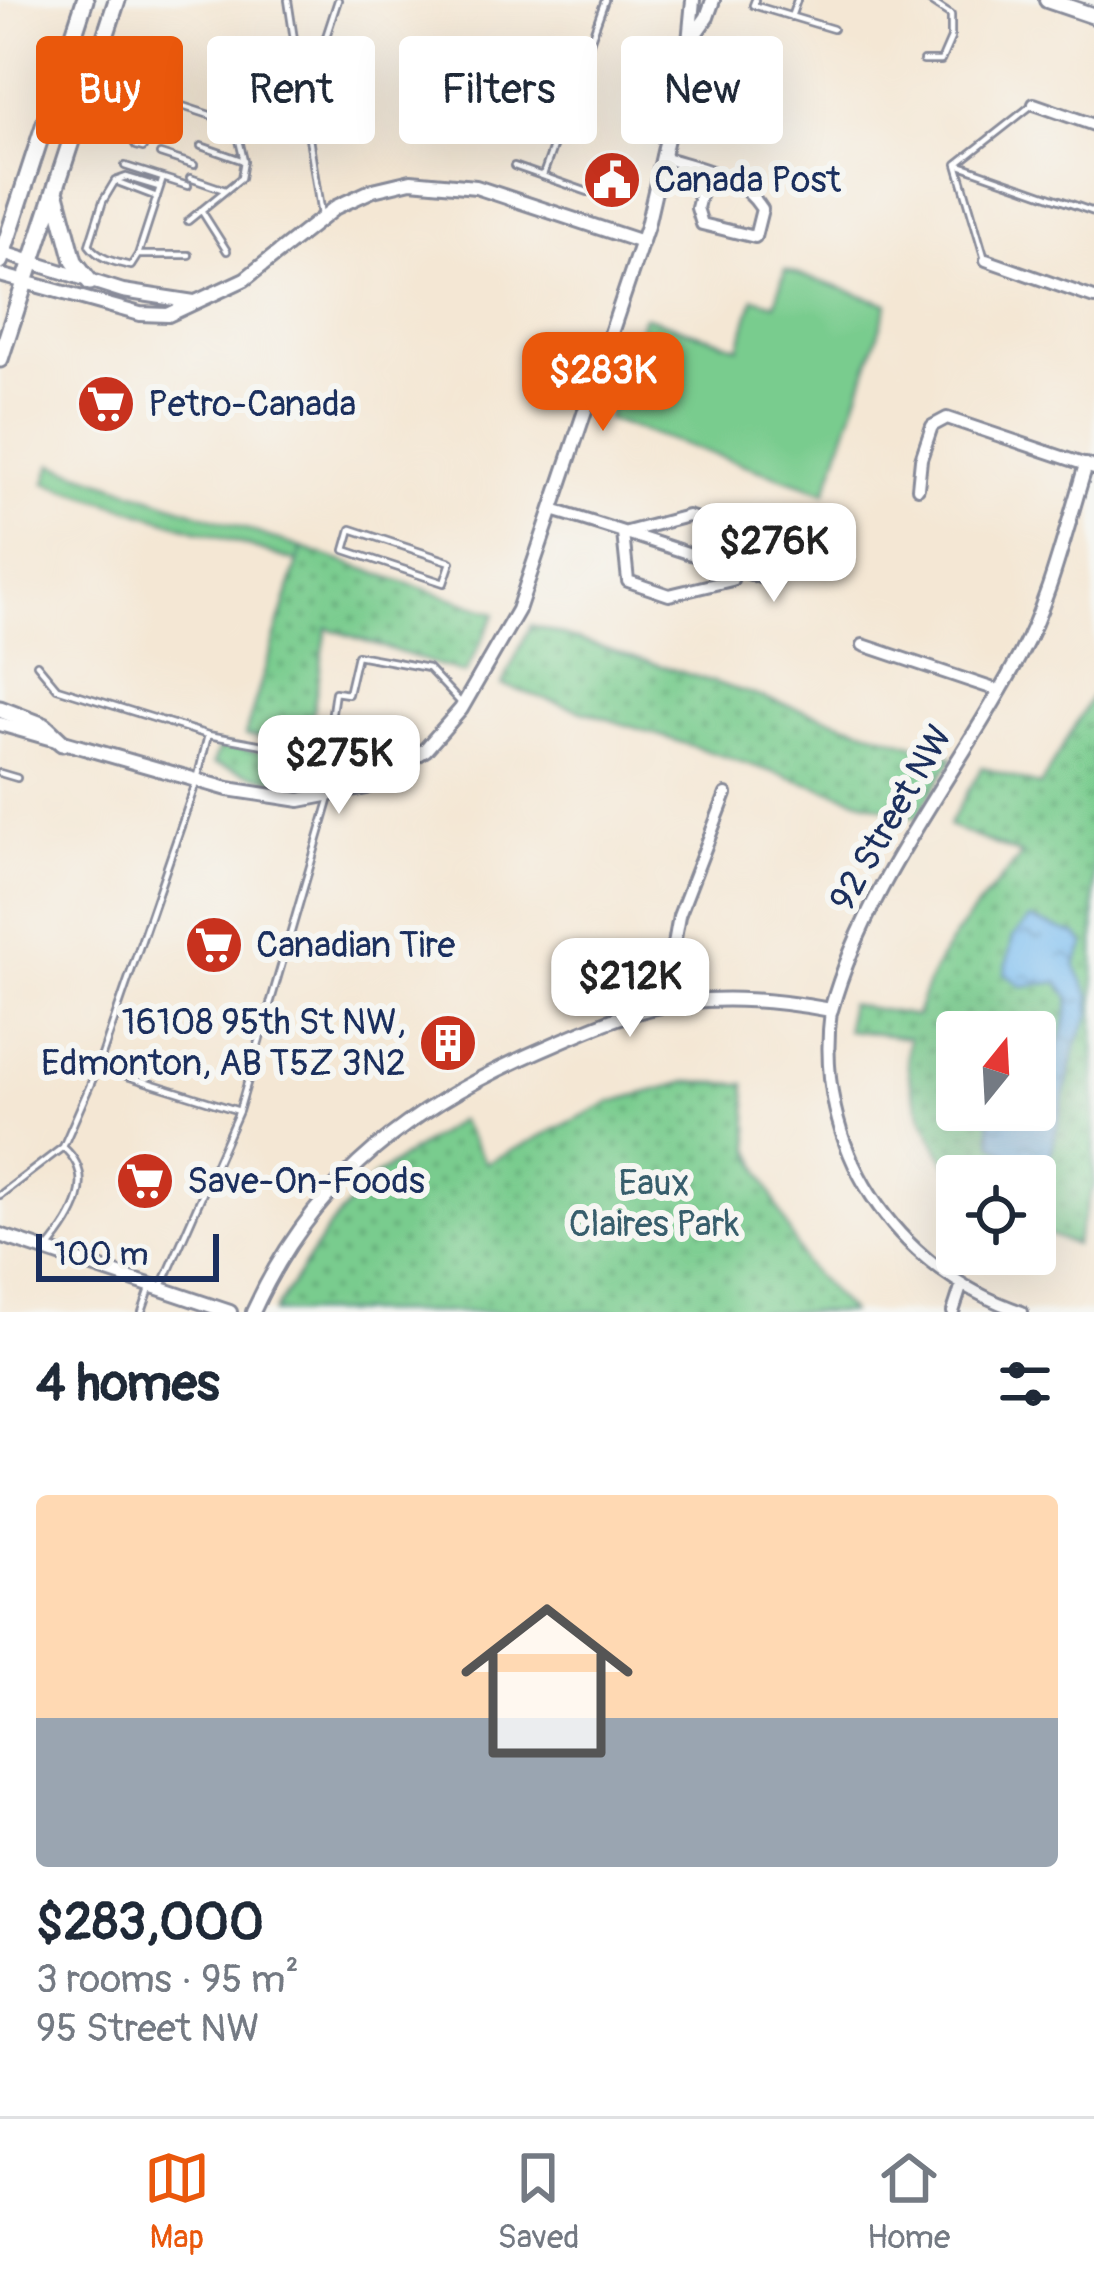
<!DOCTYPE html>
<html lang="en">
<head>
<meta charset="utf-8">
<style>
  body { margin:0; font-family:Pangolin,sans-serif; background:#f2f2f3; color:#1f2937; height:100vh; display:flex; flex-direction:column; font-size:45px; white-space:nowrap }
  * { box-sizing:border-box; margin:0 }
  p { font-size:39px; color:#747a83 }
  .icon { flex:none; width:66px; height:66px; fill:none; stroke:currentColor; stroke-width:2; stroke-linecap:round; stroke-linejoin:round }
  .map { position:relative; height:1312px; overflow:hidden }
  .details { display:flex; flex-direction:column; background:#fff; flex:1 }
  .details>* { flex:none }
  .hud { position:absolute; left:36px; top:36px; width:1023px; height:108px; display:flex; gap:24px }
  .needle { width:78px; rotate:18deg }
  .tools { position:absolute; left:936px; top:1011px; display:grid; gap:24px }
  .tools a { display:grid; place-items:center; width:120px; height:120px; border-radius:12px; background:#fff; box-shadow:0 12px 48px #0002; font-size:60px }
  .scale { position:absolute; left:36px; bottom:30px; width:183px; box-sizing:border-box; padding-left:12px; border:6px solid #1b2f5e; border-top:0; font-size:33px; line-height:42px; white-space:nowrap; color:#1b2f5e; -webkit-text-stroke:9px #f6f6f2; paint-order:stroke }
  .price { position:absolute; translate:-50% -102px; padding:0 27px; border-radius:24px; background:#fff; color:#222; font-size:39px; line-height:78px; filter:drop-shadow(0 3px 6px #0008) }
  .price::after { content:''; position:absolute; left:50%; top:72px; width:36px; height:27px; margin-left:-18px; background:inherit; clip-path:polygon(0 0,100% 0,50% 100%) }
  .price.current { background:#ea580c; color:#fff }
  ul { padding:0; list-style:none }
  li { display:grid; align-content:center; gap:24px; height:636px; padding:0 36px }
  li+li { border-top:3px solid #e0e1e3 }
  li span { display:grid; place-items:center; height:372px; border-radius:12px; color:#555 }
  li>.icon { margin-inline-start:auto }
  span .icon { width:216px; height:216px; fill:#fffc; stroke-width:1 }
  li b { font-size:51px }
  h2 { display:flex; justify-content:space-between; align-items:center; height:144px; padding:0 36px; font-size:51px }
  .chip { padding:0 42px; border-radius:12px; background:#fff; box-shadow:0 12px 48px #0002; font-size:42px; line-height:108px }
  .chip.current { background:#ea580c; color:#fff }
  .tab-bar { display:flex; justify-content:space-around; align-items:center; height:168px; border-top:3px solid #e0e1e3; background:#fff; font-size:33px; color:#747a83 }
  .tab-bar a { display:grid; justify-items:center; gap:6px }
  .tab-bar .current { color:#ea580c }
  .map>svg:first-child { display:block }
  .grass { fill:#79cc8e; stroke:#4a7e76; stroke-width:3 }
  .park { fill:url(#park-dots); stroke:#4a7e76; stroke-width:3; fill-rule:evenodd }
  .water { fill:url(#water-ripples); stroke:#4b76a7; stroke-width:3 }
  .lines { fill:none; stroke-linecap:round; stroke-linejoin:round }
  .service-casing { stroke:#888b99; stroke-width:10 }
  .minor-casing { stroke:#888b99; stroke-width:16 }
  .tertiary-casing { stroke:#888b99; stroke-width:18 }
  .secondary-casing { stroke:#888b99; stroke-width:20 }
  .primary-casing { stroke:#888b99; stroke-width:21 }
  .service { stroke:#fff; stroke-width:4.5 }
  .minor { stroke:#fff; stroke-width:10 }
  .tertiary { stroke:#fff; stroke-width:12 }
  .secondary { stroke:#fff; stroke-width:14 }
  .primary { stroke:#fff; stroke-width:15 }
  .labels { text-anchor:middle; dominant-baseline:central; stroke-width:12; stroke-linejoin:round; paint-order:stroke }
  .poi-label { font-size:36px; fill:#1b2f5e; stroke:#f6f6f2; text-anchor:start }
  .street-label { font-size:36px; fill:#1b2f5e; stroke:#f6f6f2 }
  .park-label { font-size:36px; fill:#375e6c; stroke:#f6f6f2 }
</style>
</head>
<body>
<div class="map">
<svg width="1094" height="1312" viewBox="0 0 1094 1312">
  <defs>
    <pattern id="park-dots" width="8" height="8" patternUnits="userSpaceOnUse" patternTransform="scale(3)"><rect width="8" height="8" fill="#79cc8e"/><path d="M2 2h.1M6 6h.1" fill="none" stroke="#62a677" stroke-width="1.8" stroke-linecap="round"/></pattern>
    <pattern id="water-ripples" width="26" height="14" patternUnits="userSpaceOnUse" patternTransform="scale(3)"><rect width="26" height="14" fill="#7bbdf0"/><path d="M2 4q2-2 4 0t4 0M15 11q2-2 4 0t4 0" fill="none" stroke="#649ac6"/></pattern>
  </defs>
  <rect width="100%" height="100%" fill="#f6f6f2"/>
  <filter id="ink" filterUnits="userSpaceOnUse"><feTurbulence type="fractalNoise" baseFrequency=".00833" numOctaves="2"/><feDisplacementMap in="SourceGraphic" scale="24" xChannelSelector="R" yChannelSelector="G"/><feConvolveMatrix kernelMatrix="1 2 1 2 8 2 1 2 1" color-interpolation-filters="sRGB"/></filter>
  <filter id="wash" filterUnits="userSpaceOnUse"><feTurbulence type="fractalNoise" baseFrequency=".004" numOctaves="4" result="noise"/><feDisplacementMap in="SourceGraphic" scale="48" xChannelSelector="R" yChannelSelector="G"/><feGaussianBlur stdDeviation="2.7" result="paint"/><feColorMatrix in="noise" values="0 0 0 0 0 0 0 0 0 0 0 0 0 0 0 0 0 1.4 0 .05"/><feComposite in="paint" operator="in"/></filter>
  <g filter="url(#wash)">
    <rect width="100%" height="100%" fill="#f4e7d4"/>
    <path class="grass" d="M785 270 888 304 826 492 607 419 644 316 739 347 754 298 775 304Z
      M52 464 302 548 298 562 46 483Z"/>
    <path class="park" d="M302 548 496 613 465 674 327 628 301 784 279 782 213 764 220 745 287 757 286 742 245 735Z
      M531 625 953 757 916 818 502 685Z
      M1094 692V1184L1075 1245 1035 1229V1176H957L955 1180C935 1142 898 1083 909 1038L847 1030 849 1004 916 1016C936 947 977 908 1022 855L948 826 982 767 1040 786ZM957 1032H1035V1110H957Z
      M687 1082 745 1084 751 1149 771 1193 804 1263 850 1312H274L329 1227 374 1177 459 1120 486 1163 611 1102Z"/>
    <path class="water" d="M1030 919 1077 935 1085 944 1075 965 1090 996V1015L1076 1044 1051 1153 1033 1163 1013 1158 993 1143 989 1119 996 1110H1035V1088C1055 1064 1066 1028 1070 998L1058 982 1021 986 1005 973 1013 937Z"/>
  </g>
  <g filter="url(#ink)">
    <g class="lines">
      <g class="service-casing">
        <path id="service" d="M288 0 321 216
          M755 0 753 5 833 29
          M791 17 797 0
          M923 61H941L951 38V15L928 0
          M305 101 338 0
          M1032 105 957 164 1094 212
          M201 146 244 161
          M143 148 136 146 127 133 140 92 237 124
          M160 154 194 165
          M957 164 984 256
          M125 166 188 186
          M514 166 588 192
          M543 175 605 0
          M163 178 138 255H189
          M190 178 225 190
          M115 181 126 177 159 187
          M201 210 227 251
          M188 221 241 178 244 161 236 127 246 98
          M138 255 131 266C114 262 99 259 89 245L103 201 115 181 157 197
          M351 529 451 562 444 583 345 550Z
          M37 664 57 688 208 735 286 749
          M327 746 367 750 391 733
          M0 773 17 778
          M98 1067 239 1111
          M0 1195 63 1147 98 1067 197 780 208 735
          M47 1250C73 1219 99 1178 63 1147
          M163 1284 239 1111 331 794 327 746 335 692 348 694 357 655 428 668 460 702
          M142 1312 151 1286"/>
      </g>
      <g class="minor-casing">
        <path id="minor" d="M1034 104 1094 125
          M662 157C700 169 740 174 762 209L755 237 702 224 697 208 706 172
          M986 260 1094 298
          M918 488 921 459 932 426 947 418 1086 465
          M552 510C627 532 701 558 776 582L786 548 688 516 623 533 628 581 669 595 732 580 735 569
          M863 645 1000 691
          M682 1002 672 955 679 916 726 794
          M831 1010C813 1147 893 1268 1022 1312
          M953 1312 961 1287"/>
      </g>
      <g class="tertiary-casing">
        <path id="tertiary" d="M690 41 707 17 713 0
          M3 253 123 291 194 302
          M0 275 140 314 168 315 245 279 336 207 373 190 411 181 476 187 642 242
          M0 724 228 789 300 800 367 787 425 750 461 709 518 610 647 226 689 42 693 0
          M0 1235 230 1312
          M253 1312C315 1175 417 1102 554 1044 595 1026 639 1007 685 1002 734 996 782 1001 831 1010 867 880 958 773 1020 655 1051 597 1066 528 1086 465L1094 468"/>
      </g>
      <g class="secondary-casing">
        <path id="secondary" d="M1047 0 1094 16"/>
      </g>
      <g class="primary-casing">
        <path id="primary" d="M56 194 74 261 90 282
          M0 261 85 0
          M0 359 117 0
          M0 709 44 726 62 743"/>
      </g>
      <use href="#service" class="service"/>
      <use href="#minor" class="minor"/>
      <use href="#tertiary" class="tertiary"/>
      <use href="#secondary" class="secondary"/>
      <use href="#primary" class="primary"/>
    </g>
  </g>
  <defs>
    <g id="civic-disc" transform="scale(3)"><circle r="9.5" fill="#c8321e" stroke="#f6f6f2"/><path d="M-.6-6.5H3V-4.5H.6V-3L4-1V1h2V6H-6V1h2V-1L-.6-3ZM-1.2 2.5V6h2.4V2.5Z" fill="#fff"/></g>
    <g id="supermarket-disc" transform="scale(3)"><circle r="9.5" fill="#c8321e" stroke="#f6f6f2"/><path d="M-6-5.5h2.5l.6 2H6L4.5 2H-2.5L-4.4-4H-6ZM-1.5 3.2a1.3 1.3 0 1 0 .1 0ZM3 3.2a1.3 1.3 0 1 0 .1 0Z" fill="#fff"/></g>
    <g id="building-disc" transform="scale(3)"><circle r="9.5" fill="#c8321e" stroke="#f6f6f2"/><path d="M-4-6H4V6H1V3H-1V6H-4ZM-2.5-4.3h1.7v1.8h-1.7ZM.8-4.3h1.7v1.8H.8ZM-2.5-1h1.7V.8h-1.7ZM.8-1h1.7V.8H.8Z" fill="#fff"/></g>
  </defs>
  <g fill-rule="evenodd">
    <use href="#civic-disc" x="612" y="180"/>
    <use href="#supermarket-disc" x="106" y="404"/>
    <use href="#supermarket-disc" x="214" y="945"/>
    <use href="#building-disc" x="448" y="1043"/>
    <use href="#supermarket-disc" x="145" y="1181"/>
  </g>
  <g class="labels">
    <g class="poi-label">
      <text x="654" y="180">Canada Post</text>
      <text x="148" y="404">Petro-Canada</text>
      <text x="256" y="945">Canadian Tire</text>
      <text x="406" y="1022" text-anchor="end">16108 95th St NW,<tspan x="406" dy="41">Edmonton, AB T5Z 3N2</tspan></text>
      <text x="187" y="1181">Save-On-Foods</text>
    </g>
    <g class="street-label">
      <text transform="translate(891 818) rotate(-60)">92 Street NW</text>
    </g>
    <g class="park-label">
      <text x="654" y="1183">Eaux<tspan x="654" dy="41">Claires Park</tspan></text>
    </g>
  </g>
</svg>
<div class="tools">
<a><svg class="needle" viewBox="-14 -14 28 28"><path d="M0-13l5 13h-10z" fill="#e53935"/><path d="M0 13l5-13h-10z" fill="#747a83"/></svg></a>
<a><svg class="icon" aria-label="locate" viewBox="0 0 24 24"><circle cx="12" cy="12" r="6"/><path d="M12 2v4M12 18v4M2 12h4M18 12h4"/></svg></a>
</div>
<div class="scale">100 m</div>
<b class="price current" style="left:603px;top:434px">$283K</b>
<b class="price" style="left:774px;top:605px">$276K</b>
<b class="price" style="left:339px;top:817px">$275K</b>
<b class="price" style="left:630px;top:1040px">$212K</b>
<div class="hud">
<a class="chip current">Buy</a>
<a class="chip">Rent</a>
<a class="chip">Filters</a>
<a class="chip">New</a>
</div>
</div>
<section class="details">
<h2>4 homes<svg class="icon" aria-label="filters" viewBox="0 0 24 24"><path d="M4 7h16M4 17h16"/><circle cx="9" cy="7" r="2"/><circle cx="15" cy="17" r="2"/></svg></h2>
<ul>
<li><span style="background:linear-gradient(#ffd9b3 60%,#9aa5b1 0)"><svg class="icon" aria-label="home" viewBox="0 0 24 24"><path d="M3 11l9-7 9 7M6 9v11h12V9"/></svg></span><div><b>$283,000</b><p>3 rooms · 95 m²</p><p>95 Street NW</p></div></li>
</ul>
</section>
<nav class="tab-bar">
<a class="current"><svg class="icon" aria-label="map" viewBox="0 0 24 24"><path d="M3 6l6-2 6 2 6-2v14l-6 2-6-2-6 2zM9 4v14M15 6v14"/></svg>Map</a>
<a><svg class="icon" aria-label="saved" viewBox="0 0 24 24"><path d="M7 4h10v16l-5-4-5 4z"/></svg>Saved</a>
<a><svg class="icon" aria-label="home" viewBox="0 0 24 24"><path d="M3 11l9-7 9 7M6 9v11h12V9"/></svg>Home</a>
</nav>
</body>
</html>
